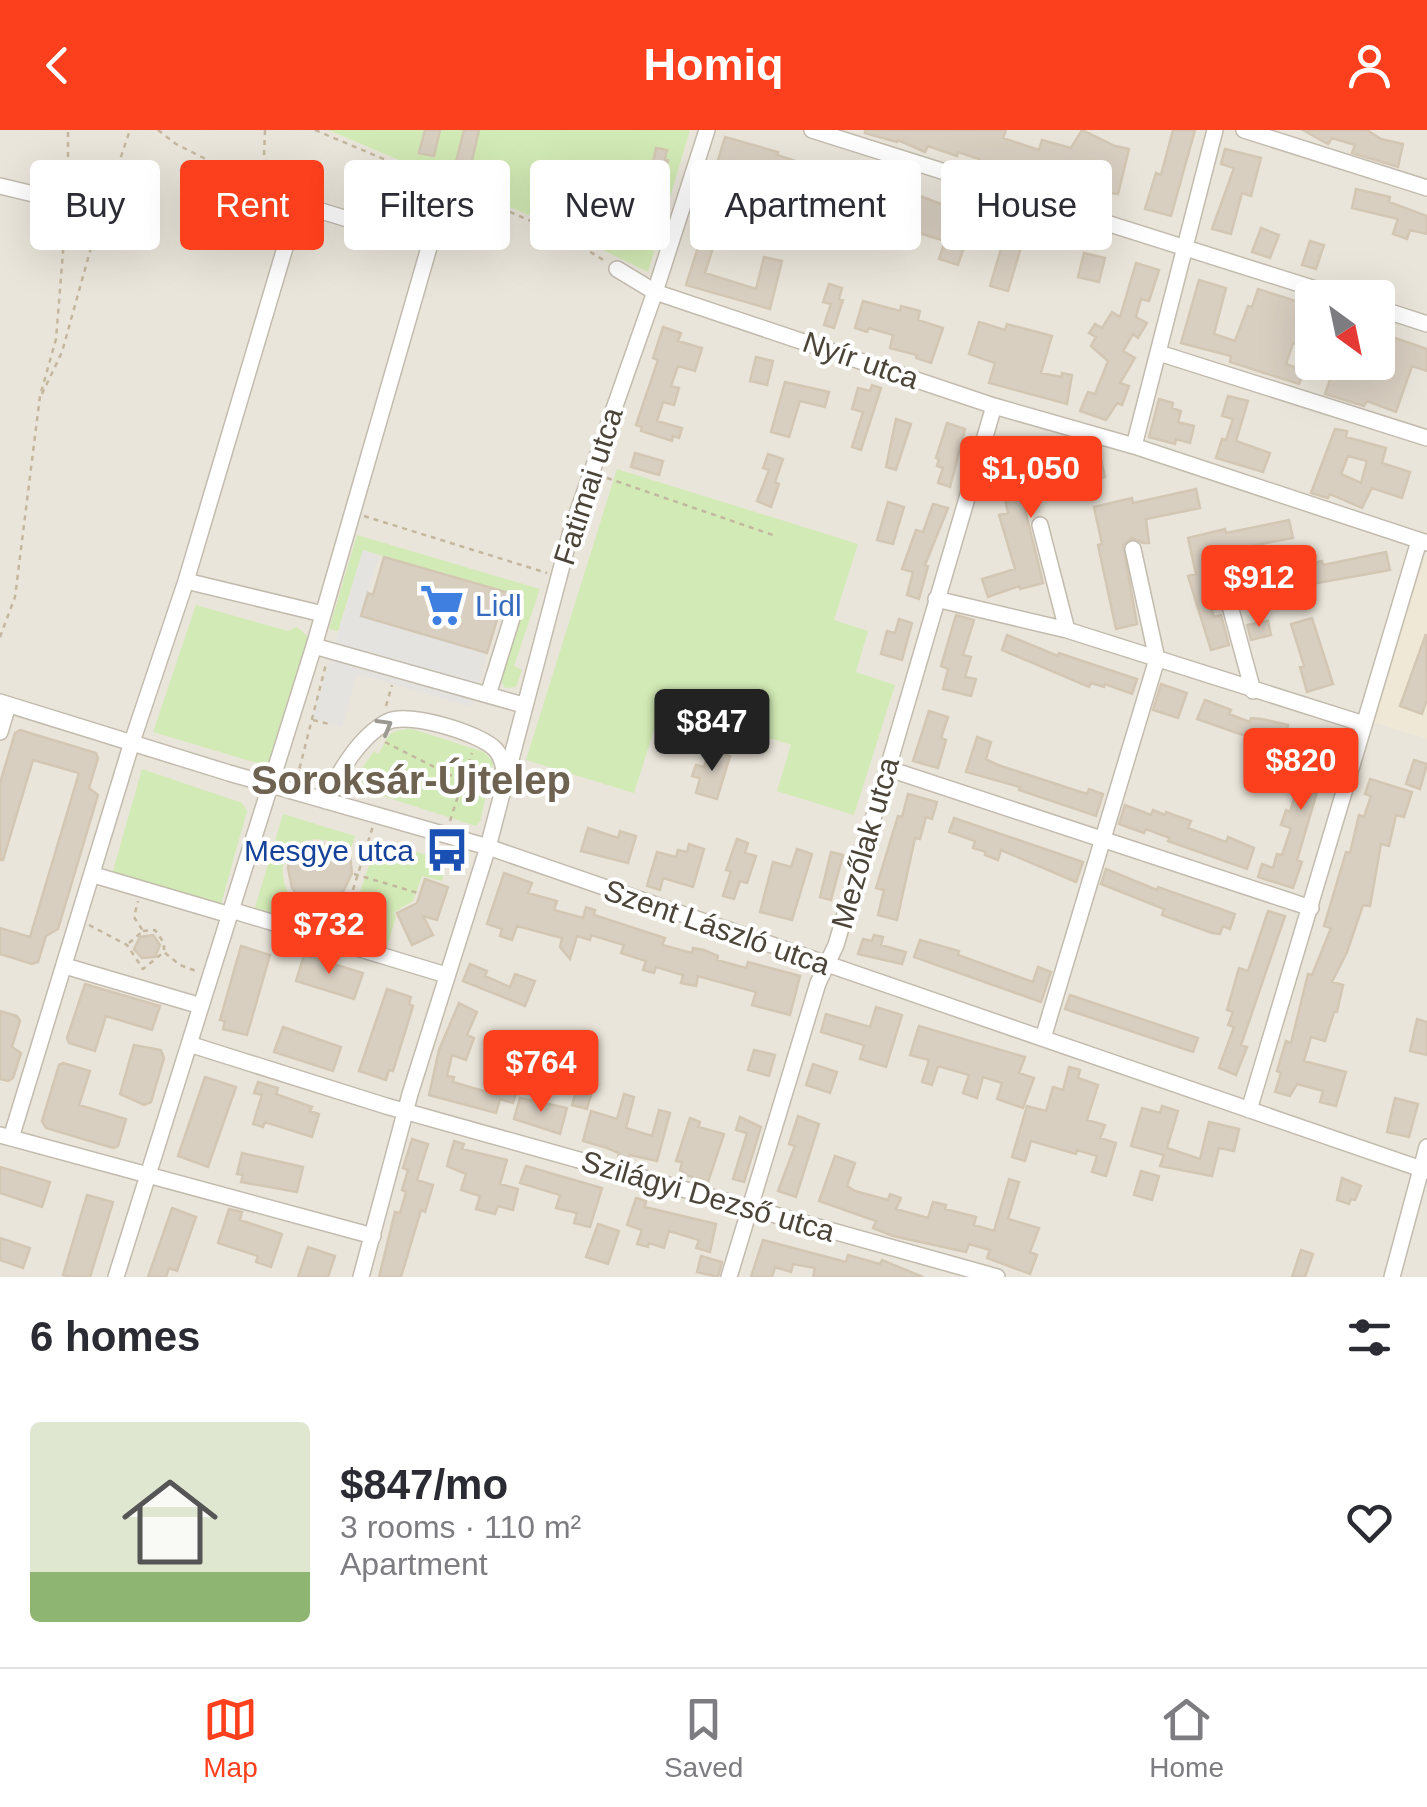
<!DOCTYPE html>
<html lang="en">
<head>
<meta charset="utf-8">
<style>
  body { margin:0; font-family:Helvetica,sans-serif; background:#f2f2f3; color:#2b2b33; height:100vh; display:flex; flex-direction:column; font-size:38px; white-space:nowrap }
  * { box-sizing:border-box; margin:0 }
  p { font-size:32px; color:#7c7c81 }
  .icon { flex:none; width:55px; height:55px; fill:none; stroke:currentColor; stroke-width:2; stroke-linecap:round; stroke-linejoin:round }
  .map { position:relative; height:1147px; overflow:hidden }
  .side { display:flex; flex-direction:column; background:#fff; flex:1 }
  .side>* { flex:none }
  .guide { position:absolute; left:30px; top:30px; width:1368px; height:90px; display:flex; gap:20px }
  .needle { width:65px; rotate:147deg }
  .controls { position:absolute; left:1295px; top:150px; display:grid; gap:20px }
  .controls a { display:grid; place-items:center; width:100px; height:100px; border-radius:10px; background:#fff; box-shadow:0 10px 40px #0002; font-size:50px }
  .price { position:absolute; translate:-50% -85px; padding:0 22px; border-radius:10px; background:#fc3f1d; color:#fff; font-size:32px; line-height:65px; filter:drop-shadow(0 2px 5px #0008) }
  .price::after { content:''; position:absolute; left:50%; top:60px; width:30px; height:22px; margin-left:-15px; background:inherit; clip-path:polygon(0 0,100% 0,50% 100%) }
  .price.on { background:#222; color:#fff }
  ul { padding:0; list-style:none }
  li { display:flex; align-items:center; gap:30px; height:250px; padding:0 30px }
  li+li { border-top:2px solid #e1e1e2 }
  li span { display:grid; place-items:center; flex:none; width:280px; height:200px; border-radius:10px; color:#555 }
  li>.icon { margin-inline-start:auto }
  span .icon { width:120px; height:120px; fill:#fffc; stroke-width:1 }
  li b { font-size:42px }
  h2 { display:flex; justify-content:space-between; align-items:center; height:120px; padding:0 30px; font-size:42px }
  .pill { padding:0 35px; border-radius:10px; background:#fff; box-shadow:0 10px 40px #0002; font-size:35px; line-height:90px }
  .pill.on { background:#fc3f1d; color:#fff }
  header { display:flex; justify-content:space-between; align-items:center; height:130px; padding:0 30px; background:#fc3f1d; color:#fff; font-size:45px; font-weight:700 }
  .tabs { display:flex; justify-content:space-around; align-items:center; height:140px; border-top:2px solid #e1e1e2; background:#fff; font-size:28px; color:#7c7c81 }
  .tabs a { display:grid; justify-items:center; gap:5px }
  .tabs .on { color:#fc3f1d }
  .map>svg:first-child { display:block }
  .residential { fill:#eae5da; fill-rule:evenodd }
  .education { fill:#efe8d6 }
  .green { fill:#d2eab5 }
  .parking { fill:#e5e3e0 }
  .building { fill:#d8cfc1; stroke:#d3c7b4; stroke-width:2.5; fill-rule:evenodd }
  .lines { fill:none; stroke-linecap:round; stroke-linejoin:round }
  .minor-casing { stroke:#c2bbae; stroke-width:18 }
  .path { stroke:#c4b79f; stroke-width:2.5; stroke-dasharray:5 5; stroke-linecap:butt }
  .minor { stroke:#fff; stroke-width:15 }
  .oneway { stroke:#9c9892 }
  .labels { text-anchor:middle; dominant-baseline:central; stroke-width:8; stroke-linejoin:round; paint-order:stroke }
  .street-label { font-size:30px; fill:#4b4439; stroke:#fff }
  .shop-label { font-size:30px; fill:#366cbe; stroke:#fff; text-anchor:start }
  .transit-label { font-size:30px; fill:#164399; stroke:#fff; text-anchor:end }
  .district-label { font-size:40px; font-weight:bold; fill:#6e6250; stroke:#fff }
</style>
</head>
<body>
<header><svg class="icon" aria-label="back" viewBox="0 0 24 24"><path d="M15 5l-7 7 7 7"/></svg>Homiq<svg class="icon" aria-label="person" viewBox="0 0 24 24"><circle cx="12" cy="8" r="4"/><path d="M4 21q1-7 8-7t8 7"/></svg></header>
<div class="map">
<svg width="1427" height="1147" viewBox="0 0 1427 1147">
  <rect width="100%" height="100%" fill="#f6f3ec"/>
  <path class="residential" d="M0 0H328L552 95 647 141 690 0H1427V1147H0ZM1312 168H1378V232H1312ZM855 542 894 555 792 615 661 574Z"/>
  <path class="education" d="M1425 426H1427V609L1370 591Z"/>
  <path class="green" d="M328 0H690L648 142 552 95Z
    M617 339 858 414 834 490 868 501 856 542 895 555 854 685 777 661 791 615 662 575 634 663 526 630Z
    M357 405 540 459 514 536 522 540 516 557 505 558 499 546 522 467 363 420 338 501 329 499Z
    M196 475 288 501 297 497 309 508 270 637 153 602Z
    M412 599 484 622 493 632 480 692 476 696 355 657 353 651 374 621 378 624C390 609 382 600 412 599Z
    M142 639 242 673 247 681 221 774 112 744Z
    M283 684 355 706 351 718C337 713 320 706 305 711 275 719 278 756 297 775 307 785 322 784 328 796L326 806 253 784Z
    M386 712 447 732 442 751 422 746 413 771 394 782 396 787 385 824 343 811 369 735 380 730Z"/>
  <path class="parking" d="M363 420 379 426 361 486 487 523 472 577 357 544 342 597 312 588Z"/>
  <path class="building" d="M425 0H440L434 26 419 23Z
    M464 0H479L468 48 453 44Z
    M865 0H1006L1003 8 1039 20 1042 10 1071 18 1082 0 1115 16 1129 19 1118 64 1103 62 1106 51 1080 38 1078 43 1054 32 1046 57 977 36 979 29 958 22 957 26 928 16 925 22 898 10 897 12 865 3Z
    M1173 0H1195L1171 86 1145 79 1156 43 1161 45Z
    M1303 0H1367L1381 9 1403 14 1398 37 1352 23 1355 15 1332 8 1328 14Z
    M725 7 778 22 777 25 840 46V44L894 62 895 59 915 64 980 89 970 119 964 117 958 135 939 129 945 111 906 99 903 110 882 105 887 87 848 72 843 88 823 82 821 90 777 74 780 66 732 52 725 73 707 67Z
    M656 18 667 20 665 29 668 30 651 109 643 106 641 114 629 111 648 57Z
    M1225 19 1261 28 1251 66 1242 63 1231 104 1212 99 1234 38 1221 34Z
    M553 36 565 38 559 71 547 69Z
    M1356 59 1390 67 1389 72 1427 86V104L1410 100 1407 109 1393 104 1398 89 1352 78Z
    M1033 84 1053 89 1046 116 1026 111Z
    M705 95 719 99 705 143 756 159 764 127 782 131 770 179 686 155Z
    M1261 98 1279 105 1270 128 1252 122Z
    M1004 109 1022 114 1008 161 990 156Z
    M1310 111 1324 115 1316 139 1302 135Z
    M1084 123 1105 128 1099 152 1078 147Z
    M1136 133 1159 140 1149 171 1141 169 1136 187 1147 193 1138 208 1133 204 1123 221 1135 228 1120 253 1129 256 1122 275 1117 273 1106 290 1080 281 1088 262 1095 264 1108 231 1091 216 1096 207 1089 203 1095 194 1102 198 1112 182 1120 187Z
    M1199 150 1226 158 1214 204 1235 211 1248 176 1252 177 1258 159 1299 172 1296 181 1312 185V219L1293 213 1286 234 1304 241 1299 254 1230 232 1231 226 1181 213Z
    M829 154 842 158 839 169 843 170 834 198 824 195 831 174 823 172Z
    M863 171 900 181 901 176 920 181 918 190 943 198 931 233 916 228 917 225 890 218 893 205 869 198 867 202 855 198Z
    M979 192 1005 200 1007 194 1052 206 1041 243 1062 247V243L1072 245 1067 274 989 253 995 233 969 224Z
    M663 197 681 203 678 211 702 218 695 241 678 236 671 256 679 258 674 275 663 272 657 291 682 298 679 308 673 306 672 311 641 301 642 297 636 295 658 230 653 228Z
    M1378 202 1427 219V241L1412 236 1396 282 1367 271 1364 276 1325 264 1331 247 1323 244 1327 232H1378Z
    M756 227 773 231 767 255 750 251Z
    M785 252 829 262 825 277 800 271 789 307 771 302Z
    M872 255 881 258 861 320 852 317 863 282 852 279 858 258 870 261Z
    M1228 266 1248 271 1236 311 1270 323 1263 342 1216 328 1222 309 1226 310 1233 289 1222 286Z
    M1159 269 1173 273 1172 278 1181 281 1178 292 1194 296 1190 313 1176 309 1175 314 1149 307Z
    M896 289 911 294 896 340 886 337Z
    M947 293 965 299 950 357 938 353 943 338 937 336 939 329 936 328Z
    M1335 299 1347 301 1346 307 1386 318 1382 333 1410 342 1402 368 1372 358 1362 378 1330 364 1328 368 1311 363ZM1348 326 1367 331 1361 353 1341 344Z
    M635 323 663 331 659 345 631 337Z
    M768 324 783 329 775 352 779 354 771 377 757 371 769 340 763 338Z
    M1101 329 1105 347 1021 363 1043 453 1020 459 1019 456 988 467 982 449 1015 439 999 385 1008 383 1000 347 1037 338 1038 342Z
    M1196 359 1200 378 1146 389 1149 413H1143L1132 408 1123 415 1137 494 1116 499 1098 415 1102 414 1094 377 1132 368 1133 373Z
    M888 372 904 377 893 414 877 410Z
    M933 374 948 378 925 435 928 436 919 469 907 465 913 442 902 439 916 400 923 402Z
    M1289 390 1293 408 1206 424 1213 457 1206 459 1214 487 1221 485 1229 515 1211 520 1188 446 1196 444 1188 408 1225 399 1226 403Z
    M1386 422 1390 440 1289 458 1285 439 1322 431 1323 435Z
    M384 427 523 467 519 480 510 477 499 483 487 523 361 486 368 463 373 465Z
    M956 485 974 490 963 525 971 527 965 547 976 549 971 566 943 559 948 539 941 536Z
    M1312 488 1333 554 1307 562 1300 537 1304 536 1291 494Z
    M899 489 912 493 902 530 881 524 887 501 895 503Z
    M1268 491 1271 505 1251 510 1247 495Z
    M1426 504 1427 569 1422 584 1400 576Z
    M1007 505 1058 526 1059 523 1137 549 1132 564 1105 554 1104 557 1091 553 1089 557 1002 520Z
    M1161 554 1187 563 1178 588 1153 580Z
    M1205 570 1231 580 1229 584 1250 592 1251 588 1262 589 1288 595 1284 611 1270 607 1268 614 1197 589Z
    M929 581 948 587 941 608 946 610 938 638 913 631Z
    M20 600 96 623 98 628 89 658 98 665 58 799 46 806 38 832 32 834 0 824V798L30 807 79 643 33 630 3 730H0V653L15 603Z
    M1321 600 1340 607 1330 634 1326 632 1297 730 1302 732 1293 758 1258 747 1262 734 1273 738 1277 724 1282 725 1291 698 1281 695 1286 680 1290 682 1302 640 1305 641Z
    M977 607 991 612 986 629 998 635 1087 664 1089 659 1103 664 1096 686 1019 660 1020 657 966 642Z
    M709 620 730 626 717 669 696 663 700 648 692 646 696 635 704 637Z
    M1414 630 1427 634 1420 659 1406 654Z
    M1370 649 1412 662 1404 687 1396 685 1389 716 1381 714 1370 776 1363 775 1347 822 1332 852 1343 855 1337 882H1334L1325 911 1311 907 1304 931 1346 942 1336 976 1320 972 1323 961 1297 954 1290 966 1275 962 1281 943 1277 941 1286 911 1291 913 1308 844 1312 845 1331 798 1324 796 1346 722 1350 723 1359 685 1364 687 1371 666 1365 664Z
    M908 664 937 672 932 689 926 687 920 709 915 708 897 790 878 785 884 760 876 758 898 686 902 687Z
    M1125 675 1151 685 1153 680 1165 685 1166 682 1191 691 1188 698 1226 712 1228 707 1254 718 1247 739 1168 711 1170 708 1146 699 1144 703 1119 694Z
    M954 688 1083 732 1076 752 1001 720 998 730 985 725 986 722 973 718 975 711 949 702Z
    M588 698 618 708 620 701 636 706 628 733 581 721Z
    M737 709 748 713 745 723 756 726 747 753 740 751 734 769 723 766 731 741 726 740Z
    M321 714 343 719 350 726 352 743 343 762 335 765 333 778 323 783 307 777 292 758 288 738 291 723 298 718 306 721Z
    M689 714 704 719 693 757 663 748 660 760 647 756 657 722 676 727 678 720 687 722Z
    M797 719 812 724 792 790 760 782 773 732 791 737Z
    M831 722 843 725 831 770 820 767Z
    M1106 739 1157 760 1158 757 1235 784 1230 799 1223 796 1220 804 1212 803 1162 785 1164 779 1101 754Z
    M504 743 532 753 528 763 557 771 554 780 583 788 586 777 595 780 594 785 665 808 662 815 692 823 693 818 704 820 718 826 717 830 746 838 748 832 800 846 790 885 752 875 756 862 698 846 696 856 681 853 683 845 656 837 654 843 643 840 646 831 621 823 624 815 591 805 590 810 577 806 570 829 560 817 562 808 517 796 512 810 500 806 502 799 487 794Z
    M425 749 448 757 437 790 423 786 433 805 412 815 397 783 417 773Z
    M1268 781 1285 786 1241 915 1247 917 1236 945 1219 938 1234 897 1228 895 1233 882 1227 880 1239 838 1248 841Z
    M153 805 160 815 155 827 142 828 134 819 140 807Z
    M874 805 883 807 881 815 906 822 902 834 858 824 863 809 872 811Z
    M920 810 959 821 958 825 1033 852 1038 837 1051 842 1041 872 914 827Z
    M241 816 270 825 247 905 223 899 225 891 220 890Z
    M304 825 363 843 354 869 296 851Z
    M470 834 487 841 485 846 510 857 515 844 535 851 525 876 463 851Z
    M85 854 160 876 152 900 106 886 95 921 69 913 67 908Z
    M387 859 411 867 409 874 413 876 393 941 389 940 386 950 359 941Z
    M1070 865 1198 908 1193 922 1065 879Z
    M459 873 477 882 467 905 474 908 466 930 452 925 447 946 454 947 453 952 487 962 493 941 520 949 513 973 500 969 496 983 429 965 439 920Z
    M876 877 902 885 886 937 860 929 864 915 821 902 826 884 870 897Z
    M0 881 17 886 20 891 12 917 21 923 13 948 8 951 0 949Z
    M1417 889 1427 892V925L1410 921Z
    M919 896 1025 927 1019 943 1034 948 1023 978 997 969 1002 953 983 947 977 968 963 963 969 945 938 936 932 955 922 952 929 930 910 925Z
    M283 897 341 917 333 941 274 922Z
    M134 915 161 920 164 928 151 972 144 975 120 964Z
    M754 920 775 925 769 946 748 940Z
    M63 933 90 941 79 975 126 989 118 1016 113 1018 46 998 42 991 59 935Z
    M813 934 837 942 830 963 806 955Z
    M1069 937 1080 940 1078 948 1098 955 1087 990 1105 995 1100 1008 1116 1013 1106 1046 1092 1042 1097 1026 1077 1020 1076 1024 1031 1011 1025 1031 1012 1027 1027 976 1046 981 1053 957 1063 960Z
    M205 947 236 957 208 1037 178 1026Z
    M258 952 278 958 276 964 312 977 310 981 319 984 312 1007 265 992 263 997 253 994 262 965 254 963Z
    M578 954 593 958 587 979 572 975Z
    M624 964 634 967 626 998 652 1006 659 980 670 983 657 1031 630 1025 628 1030 618 1027 619 1023 607 1018 583 1011 591 981 617 989Z
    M520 968 567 978 560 1004 514 989Z
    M1395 968 1418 974 1409 1007 1387 1002Z
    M1162 976 1178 981 1167 1018 1200 1029 1209 992 1239 999 1234 1021 1219 1018 1212 1046 1160 1036 1164 1025 1131 1016 1142 978 1160 983Z
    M798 986 819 994 796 1067 778 1061 795 1016 789 1014Z
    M740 987 761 997 744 1052 733 1049 747 1003 736 1000Z
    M690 988 700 992 698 997 724 1004 708 1052 686 1045 680 1040 682 1032 676 1031Z
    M412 1009 428 1014 417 1050 433 1055 425 1082 421 1080 401 1147H379L395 1082 400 1083 406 1062 402 1060 408 1040 403 1038Z
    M454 1011 464 1014 462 1019 507 1030 500 1054 518 1059 513 1080 498 1076 495 1084 476 1079 480 1066 461 1060 466 1044 447 1036Z
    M242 1023 303 1037 297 1062 241 1052 243 1045 237 1044Z
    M835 1026 855 1033 847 1056 855 1061 888 1070 890 1064 901 1068 896 1079 928 1088 933 1072 946 1075 945 1079 976 1087 974 1095 994 1101 1009 1049 1019 1052 1008 1089 1039 1098 1030 1122 1037 1125 1030 1144 987 1128 990 1120 969 1114 966 1122 893 1106 873 1098 876 1091 819 1071Z
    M526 1036 602 1058 590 1097 574 1093 577 1083 556 1078 560 1065 520 1053Z
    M0 1037 50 1052 42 1077 0 1063Z
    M1141 1041 1159 1046 1152 1070 1134 1065Z
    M1342 1048 1361 1056 1355 1070 1351 1069 1349 1074 1337 1070Z
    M87 1065 113 1072 90 1147H71L63 1145Z
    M636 1068 646 1071 645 1077 716 1094 710 1122 696 1118 699 1110 669 1101 664 1118 649 1113 648 1117 637 1114 642 1100 627 1095Z
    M172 1078 196 1087 177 1141 169 1138 166 1147H148Z
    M229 1079 242 1082 240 1090 282 1104 271 1137 256 1132 258 1126 218 1113Z
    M598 1094 619 1101 608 1134 586 1127Z
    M0 1108 30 1118 23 1138 0 1130Z
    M763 1110 846 1132 848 1125 880 1134 882 1130 923 1147H813L815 1138 793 1134 791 1142 775 1137 772 1147H751Z
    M308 1117 335 1126 328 1147H298Z
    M1301 1120 1313 1124 1305 1147H1292Z
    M701 1126 722 1132 718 1147 697 1142Z"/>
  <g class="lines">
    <g class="minor-casing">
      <path id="minor" d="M812 0 1344 168
        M1244 0 1427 58
        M0 56 130 87
        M617 139 655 162 994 276 1134 316 1427 413
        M1378 178 1427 194
        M1159 223 1427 308
        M1134 316 1215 0
        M1040 395 1067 500
        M1220 439 1253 561
        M186 451 323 484
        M936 469 1067 500 1364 594
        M314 516 523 575
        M488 565 512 488
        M0 572 229 643 488 717 1427 1041
        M0 602 8 575
        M886 638 1311 778
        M326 671C337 644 360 606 387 592 407 581 481 603 496 620 501 626 503 633 504 641
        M94 745 230 785
        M231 780 446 845
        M65 836 201 876
        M1043 908 1157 529 1133 419
        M189 914 386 976 997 1147
        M1249 980 1419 411
        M0 1005 373 1106
        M11 1008 132 612 186 451 298 74 430 114
        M116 1147 314 516 430 114 450 56
        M361 1147 410 964 488 717 571 401 655 162 707 0
        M729 1147 818 853 836 815 994 276
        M1392 1147 1427 1017"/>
    </g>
    <path class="path" d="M158 0 176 14 283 68
      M265 0 264 26 281 80
      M315 0 438 52
      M68 57V0
      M464 62 561 104 605 131
      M108 65 130 0
      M42 264 62 222 97 96
      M607 348 773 405
      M364 386 547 443
      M0 507 15 467 40 266 56 209 66 85
      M386 576 392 555
      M313 590 329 594
      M385 612 464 652
      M297 648 326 534
      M450 691 472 623
      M354 744 418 763
      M89 795 127 815 143 839 164 822 180 835 196 841
      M341 798 373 696
      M143 801 155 800 164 813V820
      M129 813 143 801 134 787 138 771"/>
    <use href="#minor" class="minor"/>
  </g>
  <defs><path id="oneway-chevron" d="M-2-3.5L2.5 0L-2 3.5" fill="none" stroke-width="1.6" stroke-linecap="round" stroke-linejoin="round" transform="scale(2.5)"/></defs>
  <use class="oneway" href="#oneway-chevron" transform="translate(385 596) rotate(-30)"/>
  <defs>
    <g id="supermarket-bare" transform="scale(3.45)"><path d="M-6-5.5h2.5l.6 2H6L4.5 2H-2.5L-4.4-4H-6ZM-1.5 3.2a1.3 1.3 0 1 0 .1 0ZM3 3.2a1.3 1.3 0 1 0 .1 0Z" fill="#3f7fe0" stroke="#fff" stroke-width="2.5" paint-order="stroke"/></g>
    <g id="bus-bare" transform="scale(3.45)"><path d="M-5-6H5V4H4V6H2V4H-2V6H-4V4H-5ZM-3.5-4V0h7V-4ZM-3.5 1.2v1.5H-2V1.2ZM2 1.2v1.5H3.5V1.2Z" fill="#1a4fb4" stroke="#fff" stroke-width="2.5" paint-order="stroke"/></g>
  </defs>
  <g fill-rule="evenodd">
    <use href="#supermarket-bare" x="442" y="475"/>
    <use href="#bus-bare" x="447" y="720"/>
  </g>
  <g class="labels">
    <g class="street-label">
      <text transform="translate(861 230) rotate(19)">Nyír utca</text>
      <text transform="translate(588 356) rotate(-72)">Fatimai utca</text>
      <text transform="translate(865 713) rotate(-74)">Mezőlak utca</text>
      <text transform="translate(717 797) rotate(19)">Szent László utca</text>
      <text transform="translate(708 1066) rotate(16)">Szilágyi Dezső utca</text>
    </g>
    <g class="shop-label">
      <text x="475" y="475">Lidl</text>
    </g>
    <g class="transit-label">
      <text x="414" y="720">Mesgye utca</text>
    </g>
    <g class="district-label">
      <text x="411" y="650">Soroksár-Újtelep</text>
    </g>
  </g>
</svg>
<div class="controls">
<a><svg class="needle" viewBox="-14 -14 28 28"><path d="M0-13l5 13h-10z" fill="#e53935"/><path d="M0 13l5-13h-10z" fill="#7c7c81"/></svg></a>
</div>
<b class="price" style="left:1031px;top:391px">$1,050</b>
<b class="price" style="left:1259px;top:500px">$912</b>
<b class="price on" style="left:712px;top:644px">$847</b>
<b class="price" style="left:1301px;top:683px">$820</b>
<b class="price" style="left:329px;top:847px">$732</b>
<b class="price" style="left:541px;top:985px">$764</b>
<div class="guide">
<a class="pill">Buy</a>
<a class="pill on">Rent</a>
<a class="pill">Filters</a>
<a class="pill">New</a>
<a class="pill">Apartment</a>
<a class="pill">House</a>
</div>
</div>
<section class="side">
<h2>6 homes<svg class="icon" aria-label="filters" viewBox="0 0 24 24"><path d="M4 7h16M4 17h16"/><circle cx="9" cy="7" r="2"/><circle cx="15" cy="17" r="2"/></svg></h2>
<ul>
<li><span style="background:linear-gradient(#dfe7d0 75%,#8fb573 0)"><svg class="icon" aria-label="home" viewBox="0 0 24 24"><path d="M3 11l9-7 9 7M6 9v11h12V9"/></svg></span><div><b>$847/mo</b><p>3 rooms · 110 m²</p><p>Apartment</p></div><svg class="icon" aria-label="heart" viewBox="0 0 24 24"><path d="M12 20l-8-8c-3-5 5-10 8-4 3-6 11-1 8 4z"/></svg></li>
</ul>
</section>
<nav class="tabs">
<a class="on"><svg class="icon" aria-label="map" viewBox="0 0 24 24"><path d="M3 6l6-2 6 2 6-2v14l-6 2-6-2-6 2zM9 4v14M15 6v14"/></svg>Map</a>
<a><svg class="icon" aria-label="saved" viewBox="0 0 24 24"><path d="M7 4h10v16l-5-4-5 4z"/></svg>Saved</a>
<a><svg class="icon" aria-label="home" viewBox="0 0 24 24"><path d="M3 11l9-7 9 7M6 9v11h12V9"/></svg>Home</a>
</nav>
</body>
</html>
